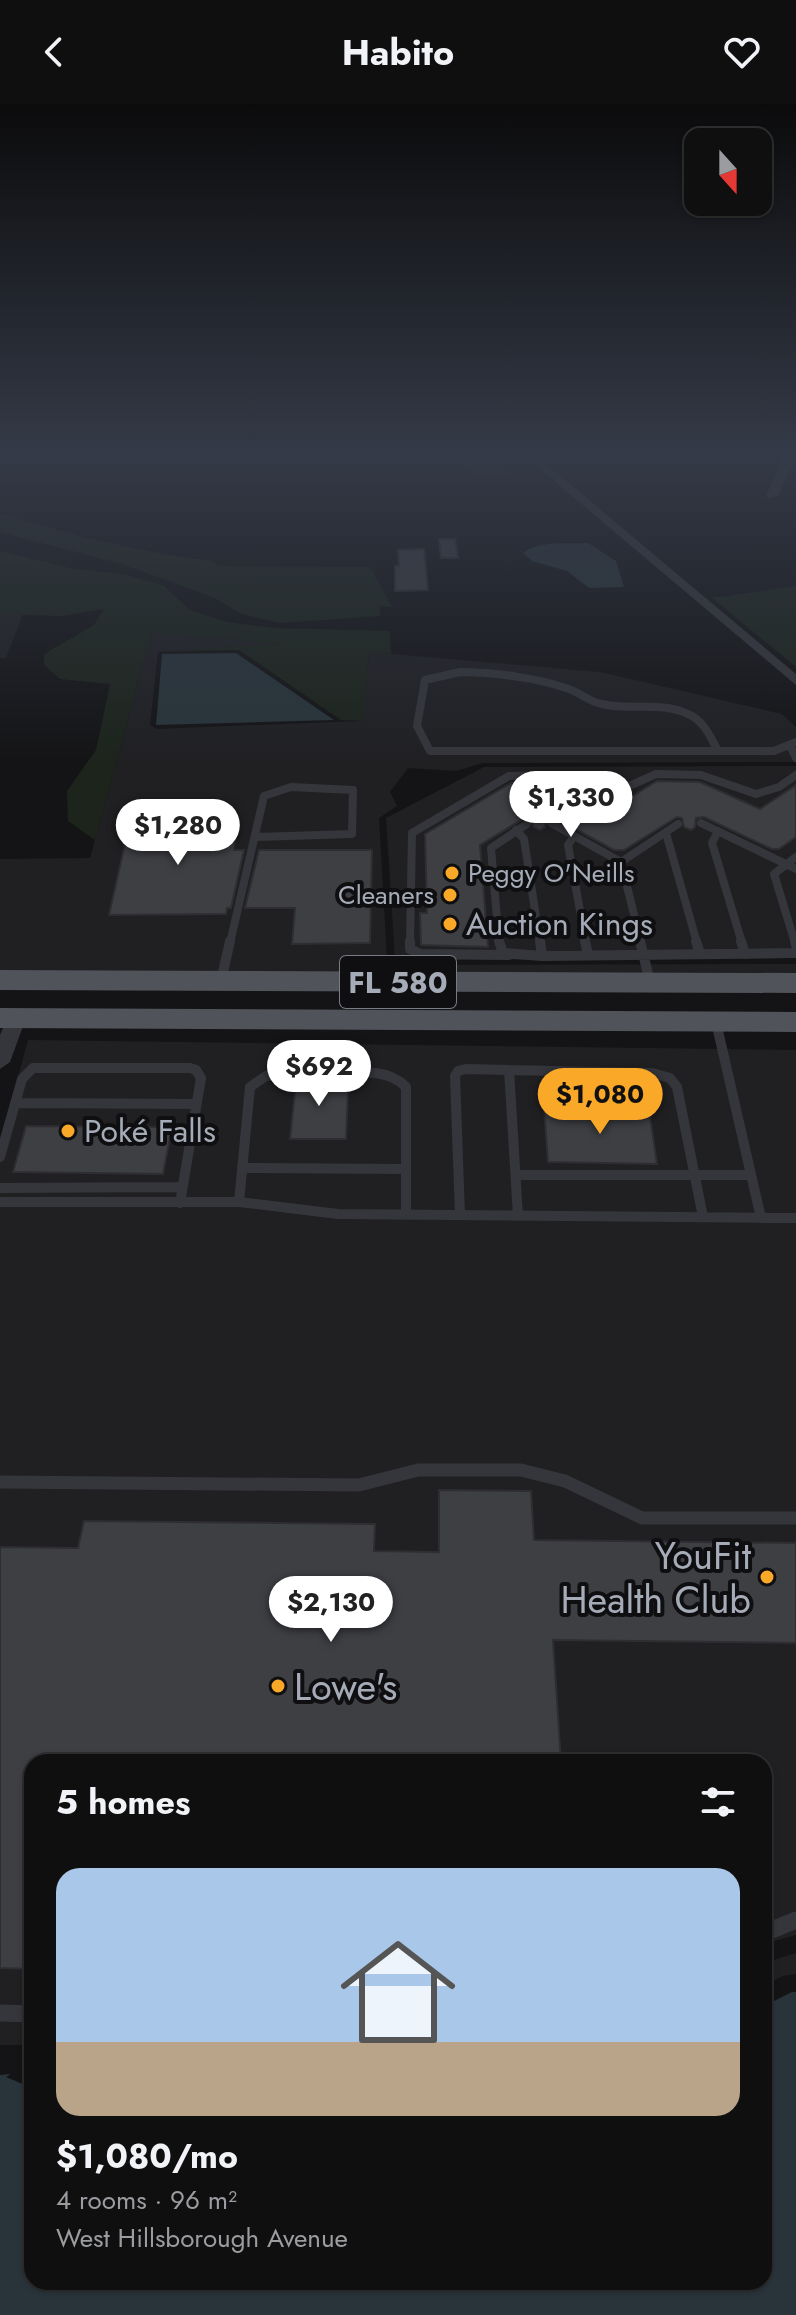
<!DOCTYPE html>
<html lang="en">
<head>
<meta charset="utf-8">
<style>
  body { margin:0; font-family:Jost,sans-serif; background:#1d1d1e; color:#f1f3f6; height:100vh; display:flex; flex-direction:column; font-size:30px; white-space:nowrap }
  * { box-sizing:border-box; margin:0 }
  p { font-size:26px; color:#9b9c9f }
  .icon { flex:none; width:44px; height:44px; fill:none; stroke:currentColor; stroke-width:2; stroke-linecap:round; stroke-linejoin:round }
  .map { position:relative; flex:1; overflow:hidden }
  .sheet { position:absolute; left:24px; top:1650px; width:748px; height:536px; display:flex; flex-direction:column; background:#0f0f10; border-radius:24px; box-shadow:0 2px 6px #0004,0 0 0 2px #2f2f30 }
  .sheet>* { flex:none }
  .needle { width:52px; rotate:159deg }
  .controls { position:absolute; left:684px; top:24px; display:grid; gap:16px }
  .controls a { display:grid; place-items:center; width:88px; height:88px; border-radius:16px; background:#0f0f10; box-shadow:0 2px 6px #0004,0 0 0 2px #2f2f30; font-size:40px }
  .price { position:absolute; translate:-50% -68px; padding:0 18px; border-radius:28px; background:#fff; color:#222; font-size:26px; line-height:52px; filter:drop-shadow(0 2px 4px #0008) }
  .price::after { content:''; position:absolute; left:50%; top:48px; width:24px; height:18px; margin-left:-12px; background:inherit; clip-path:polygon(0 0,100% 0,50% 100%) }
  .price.active { background:#f9a828; color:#111 }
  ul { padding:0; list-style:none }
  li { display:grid; align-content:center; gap:16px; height:424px; padding:0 32px }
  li+li { border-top:2px solid #2f2f30 }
  li span { display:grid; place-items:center; height:248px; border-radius:24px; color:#555 }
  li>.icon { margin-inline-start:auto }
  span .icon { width:144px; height:144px; fill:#fffc; stroke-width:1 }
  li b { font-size:34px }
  h2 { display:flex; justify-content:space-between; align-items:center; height:96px; padding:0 32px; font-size:34px }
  header { display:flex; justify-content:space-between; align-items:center; height:104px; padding:0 32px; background:#0f0f10; font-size:36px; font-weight:700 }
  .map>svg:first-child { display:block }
  .built { fill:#202023 }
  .green { fill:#1c241c }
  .water { fill:#29343a }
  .building { fill:#3e3f43; stroke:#2e2e32; stroke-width:2 }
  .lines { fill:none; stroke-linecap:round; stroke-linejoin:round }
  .service-far3 { stroke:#35363b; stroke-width:8 }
  .service-far2 { stroke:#35363b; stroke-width:10 }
  .service-far1 { stroke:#35363b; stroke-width:13 }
  .service { stroke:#35363b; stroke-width:17 }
  .minor { fill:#35363b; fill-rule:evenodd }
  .primary { fill:#51535a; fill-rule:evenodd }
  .poi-dot { fill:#f9a828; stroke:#0f0f11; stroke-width:3 }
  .labels { text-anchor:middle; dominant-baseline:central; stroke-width:8; stroke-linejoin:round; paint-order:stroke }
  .far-poi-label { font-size:26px; fill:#a5abb7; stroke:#0f0f11; text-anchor:start }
  .shield { fill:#0f0f11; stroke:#787c85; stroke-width:2 }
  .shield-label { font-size:30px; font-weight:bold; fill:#a5abb7 }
  .poi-label { font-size:32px; fill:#a5abb7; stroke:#0f0f11; text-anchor:start }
  .near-poi-label { font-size:38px; fill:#a5abb7; stroke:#0f0f11; text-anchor:end }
</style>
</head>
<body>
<header><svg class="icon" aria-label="back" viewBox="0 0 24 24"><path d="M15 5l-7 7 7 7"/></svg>Habito<svg class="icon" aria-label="heart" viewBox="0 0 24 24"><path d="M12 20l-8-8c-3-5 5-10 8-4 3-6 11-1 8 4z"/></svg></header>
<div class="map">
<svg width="796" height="2211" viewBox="0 0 796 2211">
  <rect width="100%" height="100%" fill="#141416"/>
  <path class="built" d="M0 510H23L6 554H0Z
    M152 528 288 540 158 548 150 621 156 625 362 617 369 548 600 568 782 610 796 623V658L483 659 456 667 408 664 390 688 397 702 379 714 387 856 393 861 796 860V869L0 866V755L90 754Z
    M796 662V854L395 856 386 714 484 663Z
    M28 936 796 946V1831L764 1840V1658H32V1941H0V1040Z
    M796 1849V1870L783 1872 764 1881V1859Z"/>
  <path class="green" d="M494 352 506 363 508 370 488 374 464 364 462 357Z
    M0 409C70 431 141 449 213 457L219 462 370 463 392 503 380 502V512L280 519 241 510 213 493 122 460 0 428Z
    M0 447 70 464 127 471 164 482 190 506 226 518 275 524 390 527 391 550 369 548 363 617 341 616 239 546 168 547 281 540 152 528 95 736 68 717 67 687 96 646 110 580 60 575 44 561V550L94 521 104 505 62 512 0 510Z
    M796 482V563L711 493H720Z"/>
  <path class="water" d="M588 439 616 457 624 483 589 484 567 467 532 457 523 449C540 436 567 440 588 439Z
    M236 549 334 616 156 621 162 550Z
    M792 1888H796V2211H0V1971L11 1970 6 1973 32 1984V2178H764V1902Z"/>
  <path class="building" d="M439 435H455L458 454H441Z
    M424 445 428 486 395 487V462H399L398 446Z
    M657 677 700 678 760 705 796 681V733L779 745H772L704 713 696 714 695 723 691 726 684 723 682 714 677 713 624 746H614L554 713H547L545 723 540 726 533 723 532 716 526 713 480 741 488 843 421 841 420 809H427L425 730 511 679 554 678 610 706Z
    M131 713H238L234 746H244L231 804H227L226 810 109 811Z
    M259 746H372L370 839 292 840 295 804H245Z
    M301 963 327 964 324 971 331 978 330 987H348L346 1035H290L296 978 302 976 305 970Z
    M544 1004 649 1005 657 1060 548 1058Z
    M26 1022 172 1023 163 1070 13 1068Z
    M439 1386 531 1387 534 1436 796 1439V1539L553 1536 561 1658H32V1865L0 1864V1443L78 1444 84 1417 375 1420 374 1447 439 1448Z"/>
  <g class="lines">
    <path class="service-far3" d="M460 568C493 568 538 574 569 585 581 589 589 598 602 600 630 607 661 597 688 610 704 617 710 632 718 647H430L417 622 425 576Z
      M790 642 796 654
      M718 647H774L796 638
      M551 719 621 758 678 720
      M701 719 796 765
      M516 726 524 735 540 839
      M718 727 712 739 742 839
      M666 729 697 839
      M574 732 568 741 586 839
      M621 758 641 839
      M230 839 264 692 291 683 353 686 352 730 256 733
      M410 839 412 729 509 672 556 671 607 692 656 670 701 671 756 690 779 683 796 671
      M499 839 491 744 527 720
      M795 839 774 770 796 753"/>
    <path class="service-far2" d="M410 837V845L420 850 509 851
      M499 837 503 849 542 852 796 849
      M540 837 542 852
      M585 837 588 851
      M640 837 650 878
      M696 837 700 850
      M741 837 745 850
      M795 837 796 841
      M221 877 230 837
      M716 918 761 1114
      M509 966 518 1112
      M332 970C357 969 387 963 406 983V1111
      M15 999 196 1000
      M0 1053 22 975 33 964H190L196 966 201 974 180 1099
      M242 1064 406 1065
      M516 1071H751
      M0 1084 182 1083
      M0 1098H239L338 1110 796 1114
      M239 1098 250 983 266 972 297 970
      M460 1111 455 972 458 967 466 965 652 969 670 974 677 983 703 1113"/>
    <path class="service-far1" d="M0 1378 359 1381 418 1366H521L565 1377 642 1414H796"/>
    <path class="service" d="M764 1829 796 1816
      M0 1909 32 1910"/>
    <path class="minor" d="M521 349H533L796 570V581Z
      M785 349 796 350 778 392 768 394 766 392Z
      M16 908 26 914 10 958 0 965V931L9 910Z"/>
    <path class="primary" d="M0 866 796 869V889L0 886Z
      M0 904 796 908V928L0 924Z"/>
  </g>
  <linearGradient id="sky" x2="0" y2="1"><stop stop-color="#0b0b0c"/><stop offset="0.53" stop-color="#343a47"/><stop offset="1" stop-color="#343a47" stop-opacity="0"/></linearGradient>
  <rect width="796" height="659" fill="url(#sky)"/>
  <g class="poi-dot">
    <circle cx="452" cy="769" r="8"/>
    <circle cx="450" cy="791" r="8"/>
    <circle cx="450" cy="820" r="8"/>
    <circle cx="68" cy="1027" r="8"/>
    <circle cx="767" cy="1473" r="8"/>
    <circle cx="278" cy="1582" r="8"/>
  </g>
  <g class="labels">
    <g class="far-poi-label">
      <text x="468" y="769">Peggy O'Neills</text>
      <text x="434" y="791" text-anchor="end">Cleaners</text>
    </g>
    <rect class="shield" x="340" y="852" width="116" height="52" rx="6"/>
    <g class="shield-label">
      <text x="398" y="878">FL 580</text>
    </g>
    <g class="poi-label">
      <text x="466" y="820">Auction Kings</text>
      <text x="84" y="1027">Poké Falls</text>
    </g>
    <g class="near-poi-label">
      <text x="751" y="1451">YouFit<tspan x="751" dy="44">Health Club</tspan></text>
      <text x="294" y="1582" text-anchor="start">Lowe's</text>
    </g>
  </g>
</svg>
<div class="controls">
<a><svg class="needle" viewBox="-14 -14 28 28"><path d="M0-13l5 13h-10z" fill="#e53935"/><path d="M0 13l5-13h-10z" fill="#9b9c9f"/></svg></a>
</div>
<b class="price" style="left:571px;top:735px">$1,330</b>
<b class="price" style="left:178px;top:763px">$1,280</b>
<b class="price" style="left:319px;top:1004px">$692</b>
<b class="price active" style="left:600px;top:1032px">$1,080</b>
<b class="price" style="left:331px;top:1540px">$2,130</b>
<section class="sheet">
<h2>5 homes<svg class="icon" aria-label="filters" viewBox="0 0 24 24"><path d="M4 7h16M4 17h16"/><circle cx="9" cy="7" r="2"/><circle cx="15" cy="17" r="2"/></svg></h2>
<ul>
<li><span style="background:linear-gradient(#a9c7e8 70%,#b9a48a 0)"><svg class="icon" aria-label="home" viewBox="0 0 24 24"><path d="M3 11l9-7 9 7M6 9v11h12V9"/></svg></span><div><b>$1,080/mo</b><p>4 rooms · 96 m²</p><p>West Hillsborough Avenue</p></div></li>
</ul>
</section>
</div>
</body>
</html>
